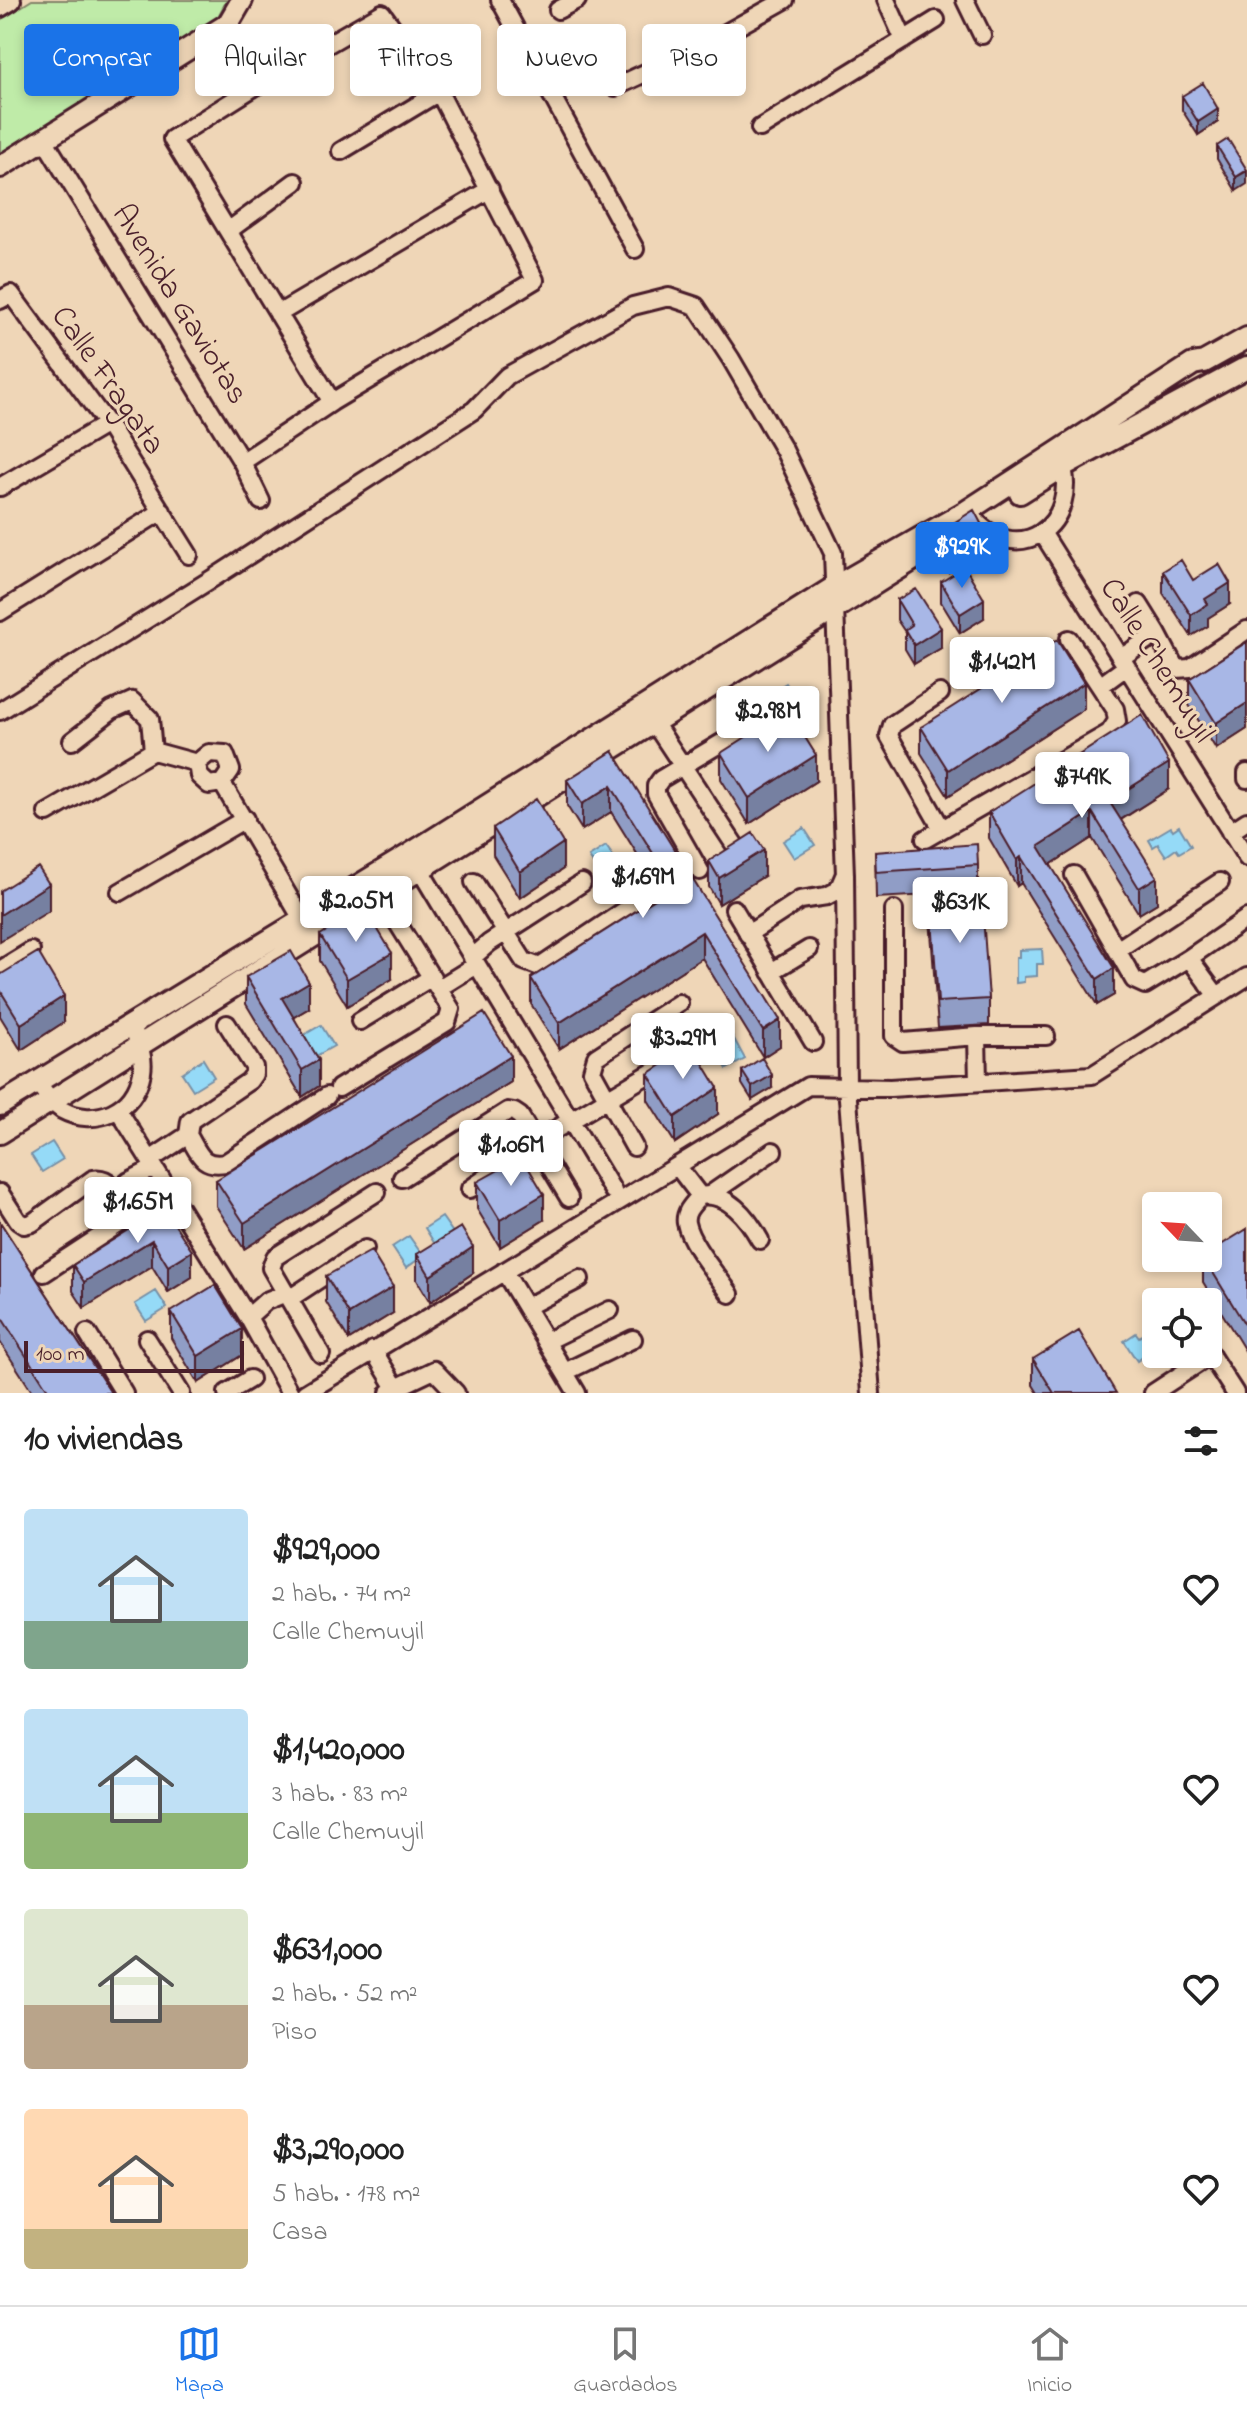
<!DOCTYPE html>
<html lang="es">
<head>
<meta charset="utf-8">
<style>
  body { margin:0; font-family:"Indie Flower",sans-serif; background:#f2f2f2; color:#222; height:100vh; display:flex; flex-direction:column; font-size:30px; white-space:nowrap }
  * { box-sizing:border-box; margin:0 }
  p { font-size:26px; color:#767676 }
  .icon { flex:none; width:44px; height:44px; fill:none; stroke:currentColor; stroke-width:2; stroke-linecap:round; stroke-linejoin:round }
  .map { position:relative; height:1393px; overflow:hidden }
  .drawer { display:flex; flex-direction:column; background:#fff; flex:1 }
  .drawer>* { flex:none }
  .guide { position:absolute; left:24px; top:24px; width:800px; height:72px; display:flex; gap:16px }
  .needle { width:52px; rotate:295deg }
  .fabs { position:absolute; left:1142px; top:1192px; display:grid; gap:16px }
  .fabs a { display:grid; place-items:center; width:80px; height:80px; border-radius:8px; background:#fff; box-shadow:0 4px 12px #0003; font-size:40px }
  .scale { position:absolute; left:24px; bottom:20px; width:220px; box-sizing:border-box; padding-left:8px; border:4px solid #4a1f2b; border-top:0; font-size:22px; line-height:28px; white-space:nowrap; color:#4a1f2b; -webkit-text-stroke:6px #efd6b7; paint-order:stroke }
  .price { position:absolute; translate:-50% -68px; padding:0 18px; border-radius:8px; background:#fff; color:#222; font-size:26px; line-height:52px; filter:drop-shadow(0 2px 4px #0008) }
  .price::after { content:''; position:absolute; left:50%; top:48px; width:24px; height:18px; margin-left:-12px; background:inherit; clip-path:polygon(0 0,100% 0,50% 100%) }
  .price.active { background:#1a73e8; color:#fff }
  ul { padding:0; list-style:none }
  li { display:flex; align-items:center; gap:24px; height:200px; padding:0 24px }
  li span { display:grid; place-items:center; flex:none; width:224px; height:160px; border-radius:8px; color:#555 }
  li>.icon { margin-inline-start:auto }
  span .icon { width:96px; height:96px; fill:#fffc; stroke-width:1 }
  li b { font-size:34px }
  h2 { display:flex; justify-content:space-between; align-items:center; height:96px; padding:0 24px; font-size:34px }
  .pill { padding:0 28px; border-radius:8px; background:#fff; box-shadow:0 4px 12px #0003; font-size:28px; line-height:72px }
  .pill.active { background:#1a73e8; color:#fff }
  .dock { display:flex; justify-content:space-around; align-items:center; height:112px; border-top:2px solid #e0e0e0; background:#fff; font-size:22px; color:#767676 }
  .dock a { display:grid; justify-items:center; gap:4px }
  .dock .active { color:#1a73e8 }
  .map>svg:first-child { display:block }
  .green { fill:#bfeba8; stroke:#84856a; stroke-width:2 }
  .water { fill:#95daf7; stroke:#778fa5; stroke-width:2 }
  .lines { fill:none; stroke-linecap:round; stroke-linejoin:round }
  .minor-casing { stroke:#4a1f2b; stroke-width:22 }
  .major-casing { stroke:#4a1f2b; stroke-width:26 }
  .minor { stroke:#efd6b7; stroke-width:16 }
  .major { stroke:#efd6b7; stroke-width:20 }
  .wall { fill:#909dc6; stroke:#4a1f2b; stroke-width:2 }
  .shaded-wall { fill:#7680a1; stroke:#4a1f2b; stroke-width:2 }
  .building { fill:#a8b7e6; stroke:#4a1f2b; stroke-width:2 }
  .labels { text-anchor:middle; dominant-baseline:central; stroke-width:6; stroke-linejoin:round; paint-order:stroke }
  .street-label { font-size:32px; fill:#4a1f2b; stroke:#efd6b7 }
</style>
</head>
<body>
<div class="map">
<svg width="1247" height="1393" viewBox="0 0 1247 1393">
  <rect width="100%" height="100%" fill="#efd6b7"/>
  <filter id="ink" filterUnits="userSpaceOnUse"><feTurbulence type="fractalNoise" baseFrequency=".0125" numOctaves="2"/><feDisplacementMap in="SourceGraphic" scale="16" xChannelSelector="R" yChannelSelector="G"/><feConvolveMatrix kernelMatrix="1 2 1 2 8 2 1 2 1" color-interpolation-filters="sRGB"/></filter>
  <g filter="url(#ink)">
    <path class="green" d="M32 0H227L215 22 0 153V20Z"/>
    <path class="water" d="M985 646 992 658 997 655 1001 662 980 675 978 673 972 676 959 656 971 649 974 653Z
      M786 683 797 700 776 713 765 696Z
      M1179 826 1191 846 1179 853 1176 849 1166 856 1158 844 1153 847 1149 840 1171 827 1173 830Z
      M804 828 815 845 794 858 783 841Z
      M606 846 620 866 603 878 589 857Z
      M1042 949 1043 964H1037V976L1024 977V982L1016 983V957H1019V950Z
      M321 1025 334 1046 316 1056 304 1035Z
      M733 1037 745 1059 727 1069 715 1048Z
      M203 1059 214 1077 193 1090 182 1073Z
      M52 1142 63 1159 42 1172 31 1155Z
      M442 1217 456 1237 438 1249 425 1228Z
      M409 1236 423 1256 406 1268 392 1247Z
      M156 1291 167 1308 146 1321 135 1304Z
      M1150 1331 1156 1341V1352L1145 1360 1143 1357 1137 1361 1124 1341 1136 1333 1139 1337Z"/>
    <g class="lines">
      <g class="minor-casing">
        <path id="minor" d="M500 0 635 249
          M886 0 904 40
          M965 0 982 35
          M558 10 577 0
          M228 24 264 81 382 13 439 92 535 280 332 402 242 462
          M264 81 172 139 332 402
          M615 87 699 48 785 0
          M760 128 936 20
          M45 141 242 462 261 501
          M341 151 439 92
          M228 231 295 182
          M0 300 11 294 107 424 189 555
          M278 314 490 189
          M0 487 107 424
          M969 513C1015 573 1084 525 1060 457
          M1043 534 1247 858
          M0 612 162 511
          M1157 633 1176 669 1190 668 1247 630
          M1121 658 1157 633 1139 604
          M1100 686 1126 667
          M940 693 892 725 889 736 942 829
          M0 711 218 575 474 410 507 376 633 306 669 297 696 306 731 359 784 450 833 553 845 875 847 1086 871 1393
          M649 715 738 850
          M72 741 112 710 132 701 150 719 153 751
          M209 753 225 754 231 770 222 783 209 785 199 776 197 763Z
          M1247 773V779
          M222 783 302 919
          M47 813 153 751 197 763
          M1230 832 1247 821
          M925 839 1109 733 1117 721 1115 709 1069 639
          M414 860 613 1191
          M700 871 656 794V786L661 779 753 724
          M1074 875 1134 980 1145 985 1189 958 1217 996
          M474 882 524 961 540 967 633 905
          M120 892 245 819
          M734 909 813 1042
          M894 910V1036L903 1042 977 1036H1046
          M748 934 800 900 827 896 838 890 844 876
          M1117 950 1220 882
          M472 958 489 943 582 883
          M1189 958 1247 918
          M0 970 31 951
          M771 972 809 949
          M439 988 476 965
          M360 1021 432 977
          M977 1036 978 1082
          M37 1082C45 1092 51 1103 62 1110 95 1128 135 1111 142 1072 145 1055 137 1039 131 1024
          M339 1088 447 1022 451 1009 397 922
          M119 1111 248 1317 290 1393
          M188 1135C199 1153 201 1167 225 1163L327 1096
          M634 1147 592 1071 596 1057 679 1003
          M150 1160 188 1135 190 1121 249 1081 254 1074V1067L227 1024
          M677 1166 700 1196C693 1204 684 1212 686 1223 690 1244 718 1276 730 1294
          M402 1178 508 1111 514 1112 520 1116 569 1198
          M470 1189 543 1137 666 1064
          M116 1192 129 1181 154 1168
          M0 1193 18 1221 24 1225 32 1223 93 1179C114 1175 121 1201 131 1216
          M711 1194 773 1151
          M700 1196C727 1191 748 1218 760 1240
          M504 1271 577 1393
          M44 1273 148 1205
          M289 1299 365 1249
          M526 1307 580 1279
          M248 1317 266 1301 286 1293
          M87 1333 124 1393
          M147 1339 181 1393
          M547 1341 610 1310
          M373 1350 396 1388 389 1393
          M1208 1351 1235 1393
          M321 1354 271 1268 275 1257 377 1192
          M565 1372 633 1339
          M396 1388 434 1370 456 1393
          M227 1393 250 1379
          M305 1393 808 1086 890 1088 1092 1075 1247 977
          M1153 1393 1211 1355"/>
      </g>
      <g class="major-casing">
        <path id="major" d="M0 6 10 0
          M0 167 228 24 242 0
          M1020 493 1063 466 1247 367
          M0 1105 410 854 836 586 967 511 1193 364 1204 362 1247 338
          M0 1133 962 529"/>
      </g>
      <use href="#minor" class="minor"/>
      <use href="#major" class="major"/>
    </g>
    <path class="wall" d="M1182 96 1218 122 1198 135 1182 110Z
      M1217 146 1247 170 1236 191 1217 159Z
      M941 531 983 553 949 572 941 557Z
      M1163 571 1193 580 1230 604 1208 618V626L1191 636 1163 593Z
      M941 582 984 618 960 633 941 602Z
      M897 600 941 648 914 664 905 649V632L897 620Z
      M1247 642V729L1216 749 1189 705V679Z
      M1084 709 948 796 921 753V727Z
      M613 751 780 1046 763 1057 702 958 559 1049 531 1004V978L662 894 611 812 582 830 567 806V780Z
      M721 753 816 781 749 824 721 779Z
      M1169 789 1121 820 1157 903 1139 914 1092 838 1050 865 1114 995 1097 1005 1021 883 1017 886 989 838V812Z
      M493 828 563 869 520 898 493 855Z
      M875 852 978 865V889L989 999V1025L938 1028 930 918V895L876 898Z
      M709 861 764 876 719 904 709 887Z
      M320 935 392 979 347 1006 320 961Z
      M0 975 64 1022 21 1050 0 1016Z
      M246 977 309 1008 294 1017 319 1086 302 1097 246 1004Z
      M742 1071 772 1088 752 1100 742 1084Z
      M648 1074 718 1114 675 1143 648 1100Z
      M511 1082 244 1249 216 1206V1180Z
      M477 1182 544 1220 500 1247 477 1209Z
      M164 1208 192 1277 168 1292 152 1266 84 1308 73 1291V1265Z
      M0 1222 111 1393H33L0 1342Z
      M1247 1229V1354L1203 1282V1258H1208Z
      M417 1254 473 1273 430 1302 417 1280Z
      M326 1276 393 1313 349 1340 326 1302Z
      M171 1312 242 1355 198 1383 171 1338Z
      M1033 1359 1116 1393H1038L1033 1385Z"/>
    <path class="shaded-wall" d="M1218 109V122L1198 135V122Z
      M1247 171V184L1236 191V177Z
      M983 527V553L949 572V546Z
      M1230 583V604L1208 618V626L1191 636V615L1205 599Z
      M984 599V618L960 633V614Z
      M941 628V648L914 664V645Z
      M1084 683V709L948 796V770Z
      M1247 703V729L1216 749V723Z
      M816 755V781L749 824V798Z
      M1169 763V789L1109 827V801Z
      M611 786V812L582 830V804Z
      M1092 812V838L1039 872V846Z
      M563 843V869L520 898V872Z
      M764 850V876L719 904V878Z
      M1021 857V883L1017 886V860Z
      M1157 877V903L1139 914V888Z
      M49 884V911L0 941V915Z
      M702 932V958L559 1049V1023Z
      M392 953V979L347 1006V979Z
      M1114 968V995L1097 1005V979Z
      M309 982V1008L282 1024V998Z
      M64 996V1022L21 1050V1024Z
      M780 1020V1046L763 1057V1031Z
      M511 1056V1082L244 1249V1223Z
      M319 1060V1086L302 1097V1070Z
      M772 1075V1088L752 1100V1087Z
      M718 1088V1114L675 1143V1117Z
      M544 1194V1220L500 1247V1220Z
      M152 1240V1266L84 1308V1282Z
      M473 1247V1273L430 1302V1276Z
      M192 1251V1277L168 1292V1266Z
      M393 1287V1313L349 1340V1314Z
      M242 1329V1355L198 1383V1356Z"/>
    <path class="building" d="M1203 83 1218 109 1198 122 1182 96Z
      M1228 139 1247 170 1236 177 1217 146Z
      M974 510 983 527 949 546 941 531Z
      M1181 560 1193 580 1219 564 1230 583 1205 599 1208 604 1191 615 1163 571Z
      M965 567 984 599 960 614 941 582Z
      M916 589 941 628 914 645 905 630 912 625 897 600Z
      M1057 640 1084 683 948 770 921 727Z
      M1247 642V703L1216 723 1189 679Z
      M788 710 816 755 749 798 721 753Z
      M1142 715 1169 763 1109 801 1157 877 1139 888 1092 812 1039 846 1114 968 1097 979 1021 857 1017 860 989 812Z
      M613 751 780 1020 763 1031 702 932 559 1023 531 978 674 887 611 786 582 804 567 780Z
      M536 799 563 843 520 872 493 828Z
      M753 833 764 850 719 878 709 861Z
      M977 844 978 865 876 872 875 852Z
      M38 867 49 884 0 915V891Z
      M981 888 989 999 938 1002 930 892Z
      M365 908 392 953 347 979 320 935Z
      M291 951 309 982 282 998 319 1060 302 1070 246 977Z
      M38 952 64 996 21 1024 0 990V975Z
      M484 1013 511 1056 244 1223 216 1180Z
      M692 1045 718 1088 675 1117 648 1074Z
      M762 1058 772 1075 752 1087 742 1071Z
      M522 1157 544 1194 500 1220 477 1182Z
      M164 1208 192 1251 168 1266 152 1240 84 1282 73 1265Z
      M0 1222 111 1393H50L0 1315Z
      M461 1227 473 1247 430 1276 417 1254Z
      M1247 1229V1328L1204 1258H1208V1253Z
      M371 1251 393 1287 349 1314 326 1276Z
      M215 1285 242 1329 198 1356 171 1312Z
      M1079 1331 1116 1393H1054L1033 1359Z"/>
  </g>
  <g class="labels">
    <g class="street-label">
      <text transform="translate(179 305) rotate(58)">Avenida Gaviotas</text>
      <text transform="translate(107 381) rotate(55)">Calle Fragata</text>
      <text transform="translate(1156 661) rotate(58)">Calle Chemuyil</text>
    </g>
  </g>
</svg>
<div class="fabs">
<a><svg class="needle" viewBox="-14 -14 28 28"><path d="M0-13l5 13h-10z" fill="#e53935"/><path d="M0 13l5-13h-10z" fill="#767676"/></svg></a>
<a><svg class="icon" aria-label="locate" viewBox="0 0 24 24"><circle cx="12" cy="12" r="6"/><path d="M12 2v4M12 18v4M2 12h4M18 12h4"/></svg></a>
</div>
<div class="scale">100 m</div>
<b class="price active" style="left:962px;top:590px">$929K</b>
<b class="price" style="left:1002px;top:705px">$1.42M</b>
<b class="price" style="left:768px;top:754px">$2.98M</b>
<b class="price" style="left:1082px;top:820px">$749K</b>
<b class="price" style="left:643px;top:920px">$1.69M</b>
<b class="price" style="left:356px;top:944px">$2.05M</b>
<b class="price" style="left:960px;top:945px">$631K</b>
<b class="price" style="left:683px;top:1081px">$3.29M</b>
<b class="price" style="left:511px;top:1188px">$1.06M</b>
<b class="price" style="left:138px;top:1245px">$1.65M</b>
<div class="guide">
<a class="pill active">Comprar</a>
<a class="pill">Alquilar</a>
<a class="pill">Filtros</a>
<a class="pill">Nuevo</a>
<a class="pill">Piso</a>
</div>
</div>
<section class="drawer">
<h2>10 viviendas<svg class="icon" aria-label="filters" viewBox="0 0 24 24"><path d="M4 7h16M4 17h16"/><circle cx="9" cy="7" r="2"/><circle cx="15" cy="17" r="2"/></svg></h2>
<ul>
<li><span style="background:linear-gradient(#bfe0f5 70%,#7fa58c 0)"><svg class="icon" aria-label="home" viewBox="0 0 24 24"><path d="M3 11l9-7 9 7M6 9v11h12V9"/></svg></span><div><b>$929,000</b><p>2 hab. · 74 m²</p><p>Calle Chemuyil</p></div><svg class="icon" aria-label="heart" viewBox="0 0 24 24"><path d="M12 20l-8-8c-3-5 5-10 8-4 3-6 11-1 8 4z"/></svg></li>
<li><span style="background:linear-gradient(#bfe0f5 65%,#8fb573 0)"><svg class="icon" aria-label="home" viewBox="0 0 24 24"><path d="M3 11l9-7 9 7M6 9v11h12V9"/></svg></span><div><b>$1,420,000</b><p>3 hab. · 83 m²</p><p>Calle Chemuyil</p></div><svg class="icon" aria-label="heart" viewBox="0 0 24 24"><path d="M12 20l-8-8c-3-5 5-10 8-4 3-6 11-1 8 4z"/></svg></li>
<li><span style="background:linear-gradient(#dfe7d0 60%,#b9a48a 0)"><svg class="icon" aria-label="home" viewBox="0 0 24 24"><path d="M3 11l9-7 9 7M6 9v11h12V9"/></svg></span><div><b>$631,000</b><p>2 hab. · 52 m²</p><p>Piso</p></div><svg class="icon" aria-label="heart" viewBox="0 0 24 24"><path d="M12 20l-8-8c-3-5 5-10 8-4 3-6 11-1 8 4z"/></svg></li>
<li><span style="background:linear-gradient(#ffd9b3 75%,#c2b280 0)"><svg class="icon" aria-label="home" viewBox="0 0 24 24"><path d="M3 11l9-7 9 7M6 9v11h12V9"/></svg></span><div><b>$3,290,000</b><p>5 hab. · 178 m²</p><p>Casa</p></div><svg class="icon" aria-label="heart" viewBox="0 0 24 24"><path d="M12 20l-8-8c-3-5 5-10 8-4 3-6 11-1 8 4z"/></svg></li>
</ul>
</section>
<nav class="dock">
<a class="active"><svg class="icon" aria-label="map" viewBox="0 0 24 24"><path d="M3 6l6-2 6 2 6-2v14l-6 2-6-2-6 2zM9 4v14M15 6v14"/></svg>Mapa</a>
<a><svg class="icon" aria-label="saved" viewBox="0 0 24 24"><path d="M7 4h10v16l-5-4-5 4z"/></svg>Guardados</a>
<a><svg class="icon" aria-label="home" viewBox="0 0 24 24"><path d="M3 11l9-7 9 7M6 9v11h12V9"/></svg>Inicio</a>
</nav>
</body>
</html>
